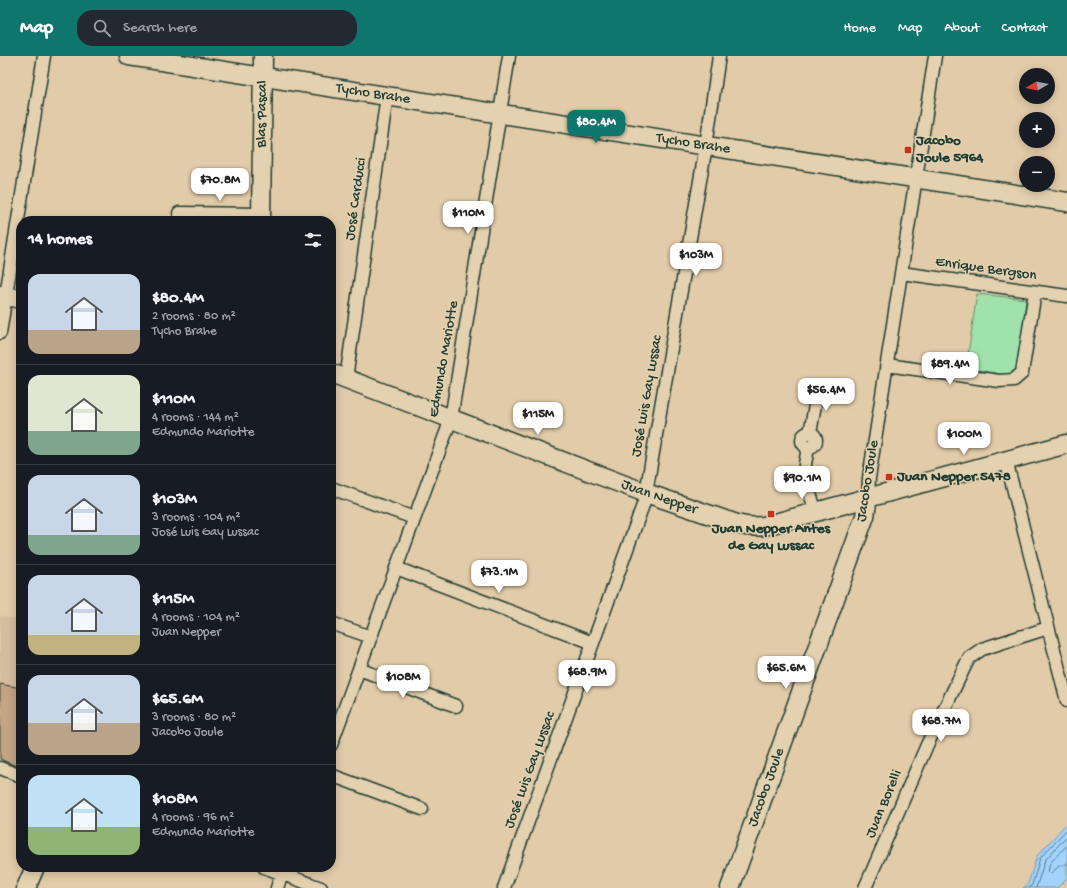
<!DOCTYPE html>
<html lang="en">
<head>
<meta charset="utf-8">
<style>
  body { margin:0; font-family:"Gochi Hand",sans-serif; background:#242831; color:#f1f3f6; height:100vh; display:flex; flex-direction:column; font-size:15px; white-space:nowrap }
  * { box-sizing:border-box; margin:0 }
  p { font-size:13px; color:#9ea1a6 }
  .icon { flex:none; width:22px; height:22px; fill:none; stroke:currentColor; stroke-width:2; stroke-linecap:round; stroke-linejoin:round }
  .map { position:relative; flex:1; overflow:hidden }
  .drawer { position:absolute; left:16px; top:160px; width:320px; height:656px; display:flex; flex-direction:column; background:#171b24; border-radius:16px; box-shadow:0 2px 10px #0003 }
  .drawer>* { flex:none }
  .needle { width:26px; rotate:260deg }
  .tools { position:absolute; left:1019px; top:12px; display:grid; gap:8px }
  .tools a { display:grid; place-items:center; width:36px; height:36px; border-radius:50%; background:#171b24; box-shadow:0 2px 10px #0003; font-size:20px }
  .price { position:absolute; translate:-50% -34px; padding:0 9px; border-radius:8px; background:#fff; color:#222; font-size:13px; line-height:26px; filter:drop-shadow(0 1px 2px #0008) }
  .price::after { content:''; position:absolute; left:50%; top:24px; width:12px; height:9px; margin-left:-6px; background:inherit; clip-path:polygon(0 0,100% 0,50% 100%) }
  .price.current { background:#0f766e; color:#fff }
  ul { padding:0; list-style:none }
  li { display:flex; align-items:center; gap:12px; height:100px; padding:0 12px }
  li+li { border-top:1px solid #363941 }
  li span { display:grid; place-items:center; flex:none; width:112px; height:80px; border-radius:12px; color:#555 }
  li>.icon { margin-inline-start:auto }
  span .icon { width:48px; height:48px; fill:#fffc; stroke-width:1 }
  li b { font-size:17px }
  h2 { display:flex; justify-content:space-between; align-items:center; height:48px; padding:0 12px; font-size:17px }
  header { display:flex; align-items:center; gap:24px; box-sizing:border-box; height:56px; padding:0 20px; background:#0f766e; color:#fff }
  header strong { font-size:19px }
  nav { display:flex; gap:22px; margin-inline-start:auto; font-size:14px }
  .search { width:280px; height:36px; background:#242831; display:flex; align-items:center; gap:10px; box-sizing:border-box; padding:0 14px; border-radius:16px; color:#9ea1a6; font-size:15px }
  .map>svg:first-child { display:block }
  .built { fill:#d5bc9a }
  .green { fill:#a0e2ac; stroke:#609070 }
  .water { fill:#a2d3ff; stroke:#6e97ae }
  .lines { fill:none; stroke-linecap:round; stroke-linejoin:round }
  .shore { stroke:#537985; stroke-width:1 }
  .building { fill:#c4a481; stroke:#1f3d34 }
  .street-casing { stroke:#1f3d34; stroke-width:15 }
  .secondary-casing { stroke:#1f3d34; stroke-width:21 }
  .street { stroke:#e4d1af; stroke-width:12 }
  .secondary { stroke:#e4d1af; stroke-width:18 }
  .poi-dot { fill:#c8321e; stroke:#e4d1af; stroke-width:1.5 }
  .labels { text-anchor:middle; dominant-baseline:central; stroke-width:3; stroke-linejoin:round; paint-order:stroke }
  .street-label { font-size:15px; fill:#1f3d34; stroke:#e4d1af }
  .poi-label { font-size:15px; font-weight:bold; fill:#1f3d34; stroke:#e4d1af; text-anchor:start }
</style>
</head>
<body>
<header>
<strong>Map</strong>
<div class="search"><svg class="icon" aria-label="search" viewBox="0 0 24 24"><circle cx="10" cy="10" r="6"/><path d="M15 15l6 6"/></svg>Search here</div>
<nav><a>Home</a><a>Map</a><a>About</a><a>Contact</a></nav>
</header>
<div class="map">
<svg width="1067" height="832" viewBox="0 0 1067 832">
  <rect width="100%" height="100%" fill="#e2cba8"/>
  <filter id="ink" filterUnits="userSpaceOnUse"><feTurbulence type="fractalNoise" baseFrequency=".025" numOctaves="2"/><feDisplacementMap in="SourceGraphic" scale="8" xChannelSelector="R" yChannelSelector="G"/><feConvolveMatrix kernelMatrix="1 2 1 2 8 2 1 2 1" color-interpolation-filters="sRGB"/></filter>
  <g filter="url(#ink)">
    <path class="built" d="M0 560 21 564V721L0 713Z"/>
    <path class="green" d="M977 238 1026 243 1018 313 1006 319 966 312Z"/>
    <path class="water" d="M1067 767V822L1057 832H1023L1028 828 1037 800Z"/>
    <g class="lines">
      <path class="shore" d="M1067 789 1050 807 1048 816 1051 817 1059 810 1067 808
        M1029 832 1032 829 1040 802 1067 773
        M1036 832 1045 804 1067 780"/>
    </g>
    <path class="building" d="M0 628 21 632V712L0 703Z"/>
    <g class="lines">
      <g class="street-casing">
        <path id="street" d="M179 157 261 158
          M901 217 1067 240
          M0 277 44 0
          M887 309 999 325 1014 324 1022 317 1035 236
          M346 323 387 40
          M802 384a7 7 0 1 1 14 0a7 7 0 1 1-14 0Z
          M810 377 818 332
          M808 392 805 408V422L816 456
          M1006 404 1067 645
          M331 432 414 462
          M868 441 869 422 935 0
          M396 512 593 587
          M331 567 371 581
          M359 613 456 650
          M331 689 451 363 509 0
          M0 712 21 720
          M331 719 422 753
          M264 811 321 832
          M277 832 284 811
          M504 832 643 449 646 437 706 90 719 0
          M865 832 927 689 965 610 969 602 982 593 1048 572"/>
      </g>
      <g class="secondary-casing">
        <g id="secondary">
          <path id="s1" d="M129 0 1067 146"/>
          <path id="s2" d="M261 165 263 0"/>
          <path d="M0 239 21 243"/>
          <path id="s3" d="M331 317 646 437 737 468C746 471 754 471 764 470L1067 388"/>
          <path d="M26 832 35 811"/>
          <path id="s4" d="M730 832 865 460 868 441"/>
        </g>
      </g>
      <use href="#street" class="street"/>
      <use href="#secondary" class="secondary"/>
    </g>
  </g>
  <g class="poi-dot">
    <rect x="904" y="90" width="8" height="8" rx="2"/>
    <rect x="885" y="417" width="8" height="8" rx="2"/>
    <rect x="767" y="454" width="8" height="8" rx="2"/>
  </g>
  <g class="labels">
    <g class="street-label">
      <text stroke="none"><textPath href="#s1" startOffset="247">Tycho Brahe</textPath></text>
      <text stroke="none"><textPath href="#s2" startOffset="107">Blas Pascal</textPath></text>
      <text stroke="none"><textPath href="#s1" startOffset="571">Tycho Brahe</textPath></text>
      <text transform="translate(356 143) rotate(-82)">José Carducci</text>
      <text transform="translate(986 213) rotate(8)">Enrique Bergson</text>
      <text transform="translate(444 303) rotate(-80)">Edmundo Mariotte</text>
      <text transform="translate(647 340) rotate(-80)">José Luis Gay Lussac</text>
      <text transform="translate(868 425) rotate(-81)">Jacobo Joule</text>
      <text stroke="none"><textPath href="#s3" startOffset="351">Juan Nepper</textPath></text>
      <text transform="translate(530 714) rotate(-70)">José Luis Gay Lussac</text>
      <text stroke="none"><textPath href="#s4" startOffset="107">Jacobo Joule</textPath></text>
      <text transform="translate(884 748) rotate(-67)">Juan Borelli</text>
    </g>
    <g class="poi-label">
      <text x="916" y="85">Jacobo<tspan x="916" dy="17">Joule 5964</tspan></text>
      <text x="897" y="421">Juan Nepper 5478</text>
      <text x="771" y="473" text-anchor="middle">Juan Nepper Antes<tspan x="771" dy="17">de Gay Lussac</tspan></text>
    </g>
  </g>
</svg>
<div class="tools">
<a><svg class="needle" viewBox="-14 -14 28 28"><path d="M0-13l5 13h-10z" fill="#e53935"/><path d="M0 13l5-13h-10z" fill="#9ea1a6"/></svg></a>
<a>+</a>
<a>−</a>
</div>
<b class="price current" style="left:596px;top:88px">$80.4M</b>
<b class="price" style="left:220px;top:146px">$70.8M</b>
<b class="price" style="left:468px;top:179px">$110M</b>
<b class="price" style="left:696px;top:221px">$103M</b>
<b class="price" style="left:950px;top:330px">$89.4M</b>
<b class="price" style="left:826px;top:356px">$56.4M</b>
<b class="price" style="left:538px;top:380px">$115M</b>
<b class="price" style="left:964px;top:400px">$100M</b>
<b class="price" style="left:802px;top:444px">$90.1M</b>
<b class="price" style="left:499px;top:538px">$73.1M</b>
<b class="price" style="left:786px;top:634px">$65.6M</b>
<b class="price" style="left:587px;top:638px">$68.9M</b>
<b class="price" style="left:403px;top:643px">$108M</b>
<b class="price" style="left:941px;top:687px">$68.7M</b>
<section class="drawer">
<h2>14 homes<svg class="icon" aria-label="filters" viewBox="0 0 24 24"><path d="M4 7h16M4 17h16"/><circle cx="9" cy="7" r="2"/><circle cx="15" cy="17" r="2"/></svg></h2>
<ul>
<li><span style="background:linear-gradient(#c9d6e8 70%,#b9a48a 0)"><svg class="icon" aria-label="home" viewBox="0 0 24 24"><path d="M3 11l9-7 9 7M6 9v11h12V9"/></svg></span><div><b>$80.4M</b><p>2 rooms · 80 m²</p><p>Tycho Brahe</p></div></li>
<li><span style="background:linear-gradient(#dfe7d0 70%,#7fa58c 0)"><svg class="icon" aria-label="home" viewBox="0 0 24 24"><path d="M3 11l9-7 9 7M6 9v11h12V9"/></svg></span><div><b>$110M</b><p>4 rooms · 144 m²</p><p>Edmundo Mariotte</p></div></li>
<li><span style="background:linear-gradient(#c9d6e8 75%,#7fa58c 0)"><svg class="icon" aria-label="home" viewBox="0 0 24 24"><path d="M3 11l9-7 9 7M6 9v11h12V9"/></svg></span><div><b>$103M</b><p>3 rooms · 104 m²</p><p>José Luis Gay Lussac</p></div></li>
<li><span style="background:linear-gradient(#c9d6e8 75%,#c2b280 0)"><svg class="icon" aria-label="home" viewBox="0 0 24 24"><path d="M3 11l9-7 9 7M6 9v11h12V9"/></svg></span><div><b>$115M</b><p>4 rooms · 104 m²</p><p>Juan Nepper</p></div></li>
<li><span style="background:linear-gradient(#c9d6e8 60%,#b9a48a 0)"><svg class="icon" aria-label="home" viewBox="0 0 24 24"><path d="M3 11l9-7 9 7M6 9v11h12V9"/></svg></span><div><b>$65.6M</b><p>3 rooms · 80 m²</p><p>Jacobo Joule</p></div></li>
<li><span style="background:linear-gradient(#bfe0f5 65%,#8fb573 0)"><svg class="icon" aria-label="home" viewBox="0 0 24 24"><path d="M3 11l9-7 9 7M6 9v11h12V9"/></svg></span><div><b>$108M</b><p>4 rooms · 96 m²</p><p>Edmundo Mariotte</p></div></li>
</ul>
</section>
</div>
</body>
</html>
